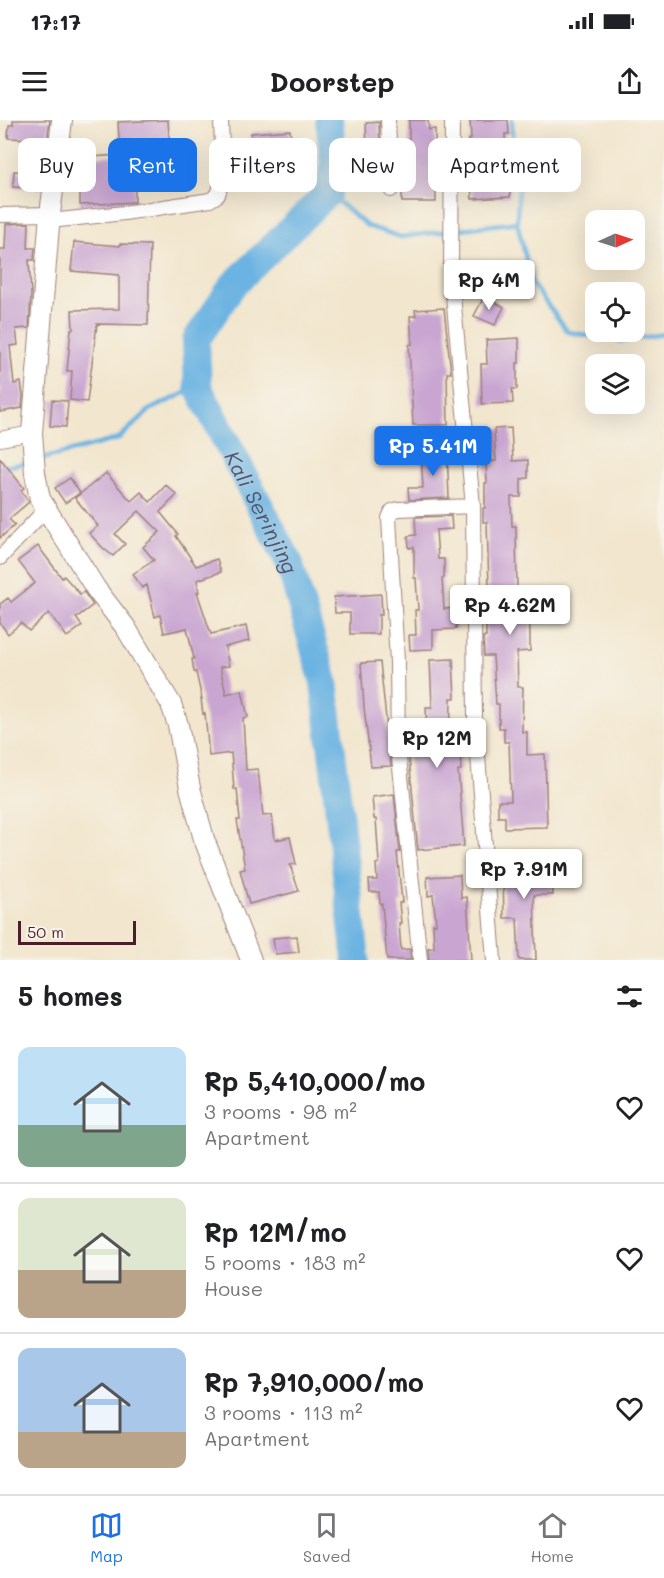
<!DOCTYPE html>
<html lang="en">
<head>
<meta charset="utf-8">
<style>
  body { margin:0; font-family:Mali,sans-serif; background:#f2f2f2; color:#202124; height:100vh; display:flex; flex-direction:column; font-size:22px; white-space:nowrap }
  * { box-sizing:border-box; margin:0 }
  p { font-size:20px; color:#757577 }
  .icon { flex:none; width:33px; height:33px; fill:none; stroke:currentColor; stroke-width:2; stroke-linecap:round; stroke-linejoin:round }
  .map { position:relative; height:840px; overflow:hidden }
  .sheet { display:flex; flex-direction:column; background:#fff; flex:1 }
  .sheet>* { flex:none }
  .hud { position:absolute; left:18px; top:18px; width:628px; height:54px; display:flex; gap:12px }
  .needle { width:39px; rotate:87deg }
  .tools { position:absolute; left:585px; top:90px; display:grid; gap:12px }
  .tools a { display:grid; place-items:center; width:60px; height:60px; border-radius:12px; background:#fff; box-shadow:0 6px 24px #0002; font-size:30px }
  .scale { position:absolute; left:18px; bottom:15px; width:118px; box-sizing:border-box; padding-left:6px; border:3px solid #4a1f2b; border-top:0; font-size:16px; line-height:21px; white-space:nowrap; color:#4a1f2b; -webkit-text-stroke:4px #f7f3e8; paint-order:stroke }
  .price { position:absolute; translate:-50% -51px; padding:0 14px; border-radius:6px; background:#fff; color:#222; font-size:20px; line-height:39px; filter:drop-shadow(0 2px 3px #0008) }
  .price::after { content:''; position:absolute; left:50%; top:36px; width:18px; height:14px; margin-left:-9px; background:inherit; clip-path:polygon(0 0,100% 0,50% 100%) }
  .price.on { background:#1a73e8; color:#fff }
  ul { padding:0; list-style:none }
  li { display:flex; align-items:center; gap:18px; height:150px; padding:0 18px }
  li+li { border-top:2px solid #e0e0e0 }
  li span { display:grid; place-items:center; flex:none; width:168px; height:120px; border-radius:12px; color:#555 }
  li>.icon { margin-inline-start:auto }
  span .icon { width:72px; height:72px; fill:#fffc; stroke-width:1 }
  li b { font-size:26px }
  h2 { display:flex; justify-content:space-between; align-items:center; height:72px; padding:0 18px; font-size:26px }
  .tag { padding:0 21px; border-radius:12px; background:#fff; box-shadow:0 6px 24px #0002; font-size:21px; line-height:54px }
  .tag.on { background:#1a73e8; color:#fff }
  .status { display:flex; justify-content:space-between; align-items:center; height:42px; padding:0 30px; background:#fff; direction:ltr }
  .status svg { height:16px; fill:currentColor }
  header { display:flex; justify-content:space-between; align-items:center; height:78px; padding:0 18px; background:#fff; font-size:27px; font-weight:700 }
  .menu { display:flex; justify-content:space-around; align-items:center; height:84px; border-top:2px solid #e0e0e0; background:#fff; font-size:16px; color:#757577 }
  .menu a { display:grid; justify-items:center; gap:3px }
  .menu .on { color:#1a73e8 }
  .map>svg:first-child { display:block }
  .lines { fill:none; stroke-linecap:round; stroke-linejoin:round }
  .stream { stroke:#6bb3e2; stroke-width:4.5 }
  .river { stroke:#6bb3e2; stroke-width:28 }
  .building { fill:#c9a5d2 }
  .minor-casing { stroke:#9e827c; stroke-width:16 }
  .secondary-casing { stroke:#9e827c; stroke-width:22 }
  .minor { stroke:#fff; stroke-width:14 }
  .secondary { stroke:#fff; stroke-width:20 }
  .labels { text-anchor:middle; dominant-baseline:central; stroke-width:4.5; stroke-linejoin:round; paint-order:stroke }
  .water-label { font-size:21px; font-style:italic; fill:#56536b; stroke:#f7f3e8 }
</style>
</head>
<body>
<div class="status"><b>17:17</b><svg viewBox="0 0 49 12"><path d="M0 12V9h3v3zM5 12V6h3v6zM10 12V3h3v9zM15 12V0h3v12zM26 1h20v11H26zM47 4h2v5h-2z"/></svg></div>
<header><svg class="icon" aria-label="menu" viewBox="0 0 24 24"><path d="M4 6h16M4 12h16M4 18h16"/></svg>Doorstep<svg class="icon" aria-label="share" viewBox="0 0 24 24"><path d="M12 15V3M7 8l5-5 5 5M5 13v7h14v-7"/></svg></header>
<div class="map">
<svg width="664" height="840" viewBox="0 0 664 840">
  <rect width="100%" height="100%" fill="#f7f3e8"/>
  <filter id="ink" filterUnits="userSpaceOnUse"><feTurbulence type="fractalNoise" baseFrequency=".0167" numOctaves="2"/><feDisplacementMap in="SourceGraphic" scale="12" xChannelSelector="R" yChannelSelector="G"/><feConvolveMatrix kernelMatrix="1 2 1 2 8 2 1 2 1" color-interpolation-filters="sRGB"/></filter>
  <filter id="wash" filterUnits="userSpaceOnUse"><feTurbulence type="fractalNoise" baseFrequency=".008" numOctaves="4" result="noise"/><feDisplacementMap in="SourceGraphic" scale="24" xChannelSelector="R" yChannelSelector="G"/><feGaussianBlur stdDeviation="1.35" result="paint"/><feColorMatrix in="noise" values="0 0 0 0 0 0 0 0 0 0 0 0 0 0 0 0 0 1.4 0 .05"/><feComposite in="paint" operator="in"/></filter>
  <g filter="url(#wash)">
    <rect width="100%" height="100%" fill="#f2e6ce"/>
    <g class="lines">
      <path class="stream" d="M512 0V30L519 53 517 102
        M328 73 367 106 401 117 517 102 532 164 568 212 621 221 664 214
        M38 340 118 319 151 289 198 267
        M0 348 30 342"/>
      <path class="river" id="s1" d="M329 0 334 42 328 73 233 165 196 220 198 267 289 442 324 562 356 840"/>
    </g>
    <g id="blocks">
      <path class="building" d="M13 0H50L44 43 33 42 35 19 8 18 9 5H13Z
        M168 0 171 47 135 49V82L80 85V55H92L91 37 120 35 118 2Z
        M409 0H428L429 10 435 9 436 82H402V33H409Z
        M470 0H508L509 14H505L506 34H505L506 59H510V77L472 79 471 60H484L483 35 469 36 468 20 471 19Z
        M379 2 380 28 367 29 366 3Z
        M290 10 292 29 279 30 281 46 254 48 251 13Z
        M14 51 42 53 41 69 13 67Z
        M29 103 28 128H35L34 140H29L31 174 29 208 16 209 18 225 10 226 14 264 21 262 23 276 22 288 0 292V129H5L6 104Z
        M74 122 120 126V124L150 125 148 205 97 204 87 282 70 280 72 251H67L71 209H73L72 190 119 189V155L71 151Z
        M484 177 504 187 495 205 474 196Z
        M444 188 451 253H447L448 305H413L409 225 412 224 410 196H416L415 190Z
        M519 218V243H517V269H512L513 283 482 284 481 244H487L486 220Z
        M52 280 68 281 66 307 50 306Z
        M511 308 513 341 528 340V358L521 359V377H511L512 406H516L517 468H520V489H529L530 515V531L517 532 518 567H523L522 612H527V635L545 634 547 707 505 708V697H498V681H511L509 622H504V608H499V584H496L493 536H484L483 517H486V468H489L487 402H483V388H485V363H487L486 342 496 341 494 309Z
        M447 330 449 378 409 380 408 368H423L421 331Z
        M0 338 24 368 21 370 29 382 9 399 15 405 0 418Z
        M106 353 131 381 141 372 150 382 166 365 177 375 160 392 178 414 176 416 196 446 217 439 221 452 197 460 199 472H197L211 514 246 506 249 521 225 527 229 546 220 547 226 574 242 570 248 597 243 598 246 650 258 649 263 696 272 695 275 720 290 717 296 744 290 745 299 771 249 784 240 750 245 749 237 700H240L237 669H234L231 633 209 636 205 593 203 594 201 579H202L196 552H194L192 539H194L187 508 164 513 160 495 155 497 147 465 142 468 133 454 154 440 143 427 160 412 139 391 115 414 125 424 113 436 103 428 89 413 98 406 75 378Z
        M70 358 80 373 65 383 55 368Z
        M451 396 452 409 436 410 438 439H444V458H442L444 489 455 488 456 509 433 510V529L410 530 409 515H416L415 490H418L416 458H414V427L409 428 408 416 416 415 415 397Z
        M38 426 62 458 64 456 80 474 84 472 93 485 76 498 82 506 67 517 49 493 29 511 21 503 8 514 0 503V484L8 478 11 482 35 463 18 441Z
        M381 474 382 495H379V514H350V493H335L334 477Z
        M453 539 455 578H451L450 633H460L461 650H458L464 726 418 730 407 618 427 617 426 587H432L430 540Z
        M380 542 391 646 371 647 364 587 361 543Z
        M394 674 400 732H397L402 782 399 783 401 803H399L401 830 410 829 411 840H387L382 784H380L379 772H370L369 760H377L376 744 379 743 376 699H374L372 677Z
        M505 737H534V755H552L553 775H534L536 840H519L517 798H504L503 756H505Z
        M460 755 461 778 467 777 471 840H429L428 828H434L433 804H436L433 775 428 776 427 757Z
        M297 816 299 832 275 834 273 818Z"/>
    </g>
  </g>
  <g filter="url(#ink)">
    <use href="#blocks" fill-opacity="0" stroke="#9e827c" stroke-width="1.5"/>
    <g class="lines">
      <g class="minor-casing">
        <path id="minor" d="M388 0 391 70
          M452 0 451 154 473 386 475 598 494 840
          M0 95 50 94
          M50 101 124 93 210 80 218 75 223 57 221 0
          M0 319 32 313
          M0 438 46 389
          M420 840 398 628 397 542 389 398 392 391 399 389 473 386"/>
      </g>
      <g class="secondary-casing">
        <path id="secondary" d="M62 0 50 94 32 313 35 353 40 379 96 469 126 508 171 584 178 605 190 668 204 719 251 840"/>
      </g>
      <use href="#minor" class="minor"/>
      <use href="#secondary" class="secondary"/>
    </g>
  </g>
  <g class="labels">
    <g class="water-label">
      <text stroke="none"><textPath href="#s1" startOffset="460">Kali Serinjing</textPath></text>
    </g>
  </g>
</svg>
<div class="tools">
<a><svg class="needle" viewBox="-14 -14 28 28"><path d="M0-13l5 13h-10z" fill="#e53935"/><path d="M0 13l5-13h-10z" fill="#757577"/></svg></a>
<a><svg class="icon" aria-label="locate" viewBox="0 0 24 24"><circle cx="12" cy="12" r="6"/><path d="M12 2v4M12 18v4M2 12h4M18 12h4"/></svg></a>
<a><svg class="icon" aria-label="layers" viewBox="0 0 24 24"><path d="M12 4l9 5-9 5-9-5zM3 14l9 5 9-5"/></svg></a>
</div>
<div class="scale">50 m</div>
<b class="price" style="left:489px;top:191px">Rp 4M</b>
<b class="price on" style="left:433px;top:357px">Rp 5.41M</b>
<b class="price" style="left:510px;top:516px">Rp 4.62M</b>
<b class="price" style="left:437px;top:649px">Rp 12M</b>
<b class="price" style="left:524px;top:780px">Rp 7.91M</b>
<div class="hud">
<a class="tag">Buy</a>
<a class="tag on">Rent</a>
<a class="tag">Filters</a>
<a class="tag">New</a>
<a class="tag">Apartment</a>
</div>
</div>
<section class="sheet">
<h2>5 homes<svg class="icon" aria-label="filters" viewBox="0 0 24 24"><path d="M4 7h16M4 17h16"/><circle cx="9" cy="7" r="2"/><circle cx="15" cy="17" r="2"/></svg></h2>
<ul>
<li><span style="background:linear-gradient(#bfe0f5 65%,#7fa58c 0)"><svg class="icon" aria-label="home" viewBox="0 0 24 24"><path d="M3 11l9-7 9 7M6 9v11h12V9"/></svg></span><div><b>Rp 5,410,000/mo</b><p>3 rooms · 98 m²</p><p>Apartment</p></div><svg class="icon" aria-label="heart" viewBox="0 0 24 24"><path d="M12 20l-8-8c-3-5 5-10 8-4 3-6 11-1 8 4z"/></svg></li>
<li><span style="background:linear-gradient(#dfe7d0 60%,#b9a48a 0)"><svg class="icon" aria-label="home" viewBox="0 0 24 24"><path d="M3 11l9-7 9 7M6 9v11h12V9"/></svg></span><div><b>Rp 12M/mo</b><p>5 rooms · 183 m²</p><p>House</p></div><svg class="icon" aria-label="heart" viewBox="0 0 24 24"><path d="M12 20l-8-8c-3-5 5-10 8-4 3-6 11-1 8 4z"/></svg></li>
<li><span style="background:linear-gradient(#a9c7e8 70%,#b9a48a 0)"><svg class="icon" aria-label="home" viewBox="0 0 24 24"><path d="M3 11l9-7 9 7M6 9v11h12V9"/></svg></span><div><b>Rp 7,910,000/mo</b><p>3 rooms · 113 m²</p><p>Apartment</p></div><svg class="icon" aria-label="heart" viewBox="0 0 24 24"><path d="M12 20l-8-8c-3-5 5-10 8-4 3-6 11-1 8 4z"/></svg></li>
</ul>
</section>
<nav class="menu">
<a class="on"><svg class="icon" aria-label="map" viewBox="0 0 24 24"><path d="M3 6l6-2 6 2 6-2v14l-6 2-6-2-6 2zM9 4v14M15 6v14"/></svg>Map</a>
<a><svg class="icon" aria-label="saved" viewBox="0 0 24 24"><path d="M7 4h10v16l-5-4-5 4z"/></svg>Saved</a>
<a><svg class="icon" aria-label="home" viewBox="0 0 24 24"><path d="M3 11l9-7 9 7M6 9v11h12V9"/></svg>Home</a>
</nav>
</body>
</html>
